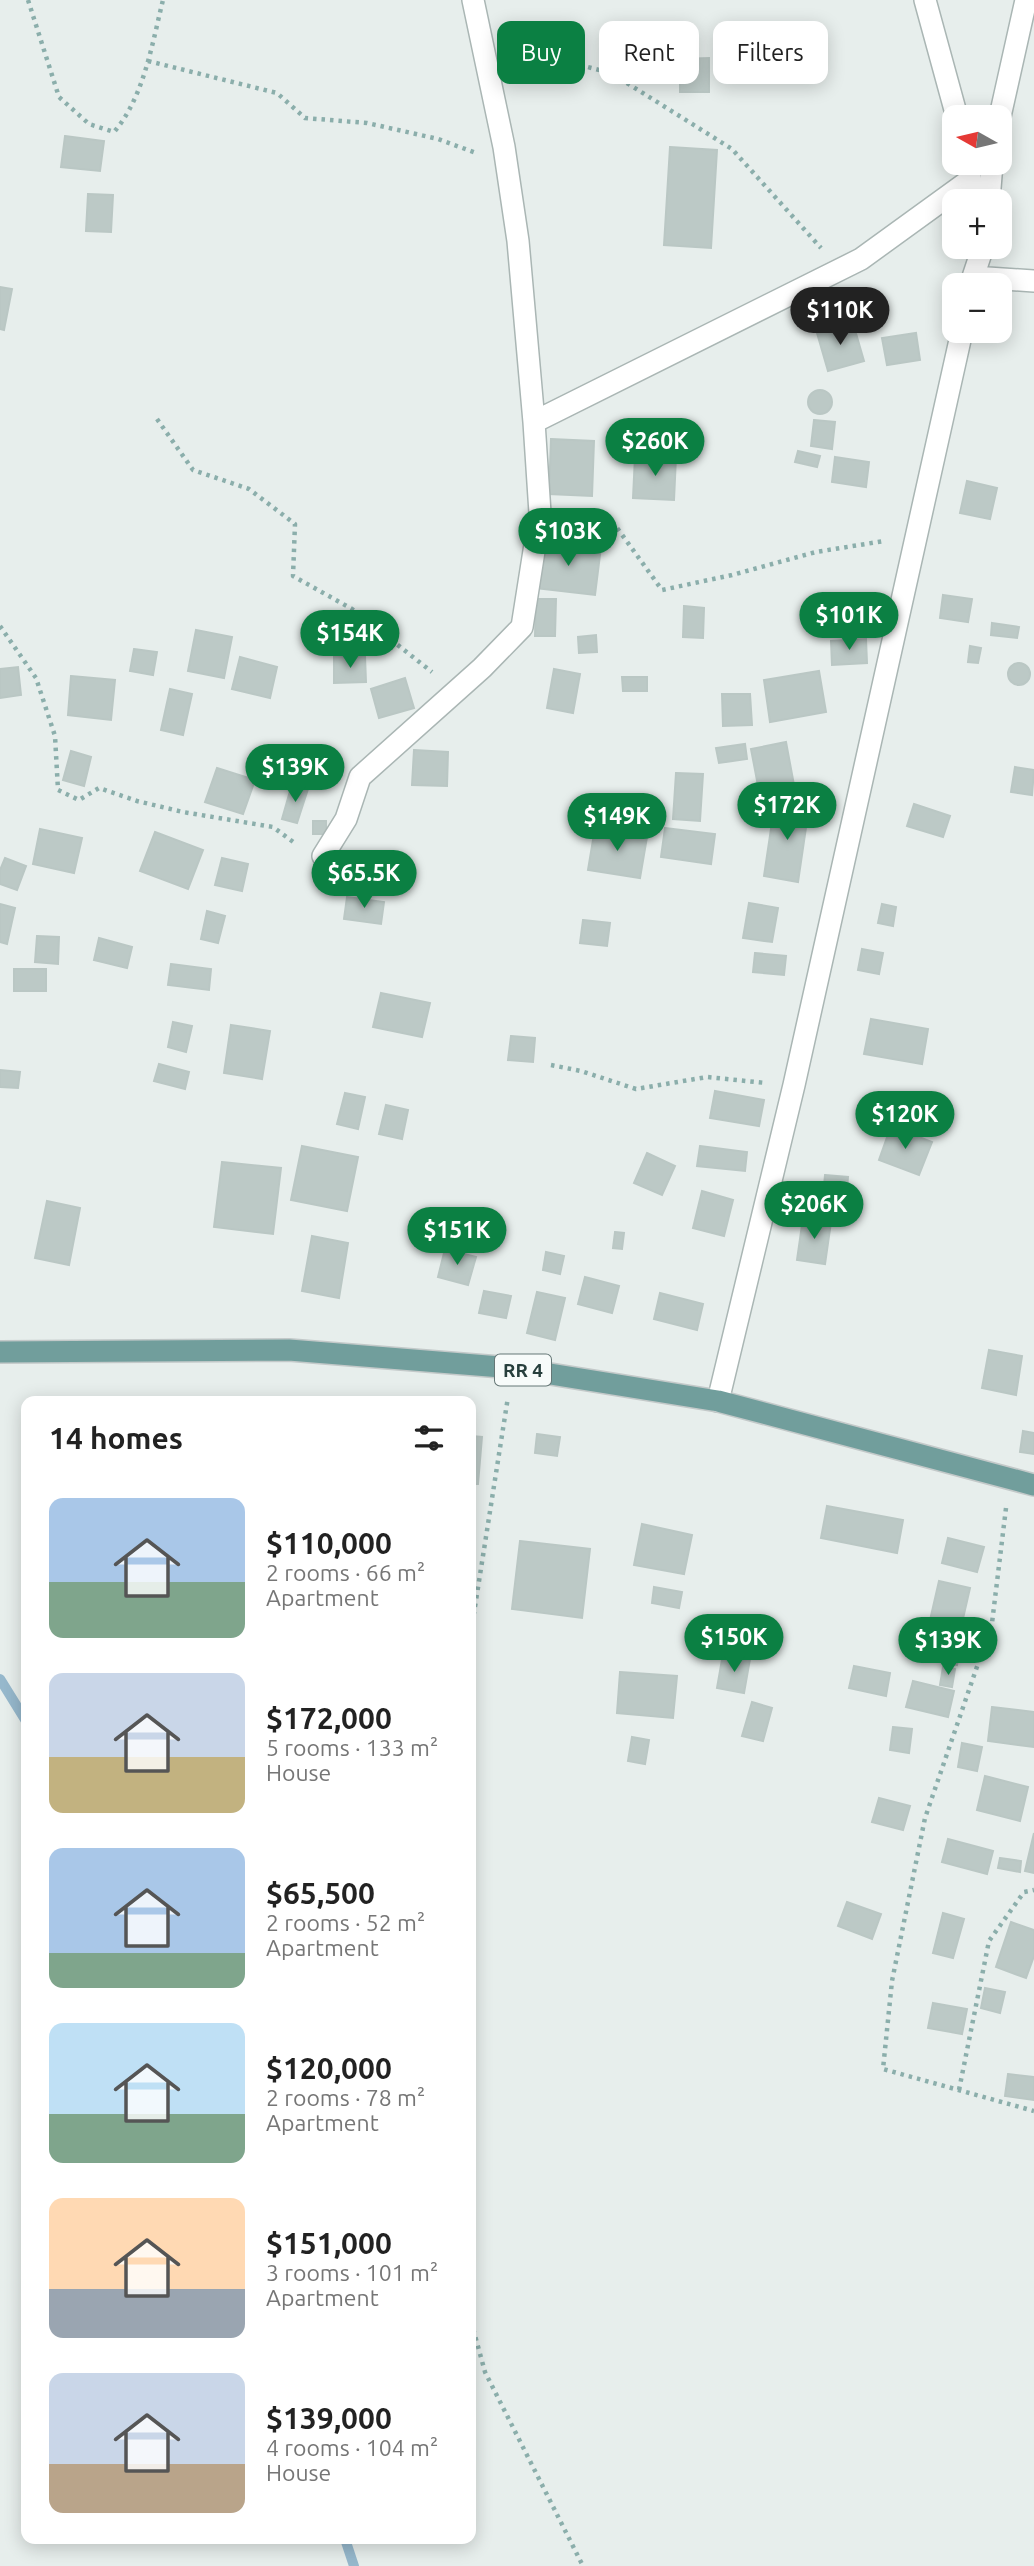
<!DOCTYPE html>
<html lang="en">
<head>
<meta charset="utf-8">
<style>
  body { margin:0; font-family:Ubuntu,sans-serif; background:#f6f6f6; color:#222; height:100vh; display:flex; flex-direction:column; font-size:26px; white-space:nowrap }
  * { box-sizing:border-box; margin:0 }
  p { font-size:23px; color:#767676 }
  .icon { flex:none; width:38px; height:38px; fill:none; stroke:currentColor; stroke-width:2; stroke-linecap:round; stroke-linejoin:round }
  .map { position:relative; flex:1; overflow:hidden }
  .drawer { position:absolute; left:21px; top:1396px; width:455px; height:1148px; display:flex; flex-direction:column; background:#fff; border-radius:14px; box-shadow:0 4px 18px #0003 }
  .drawer>* { flex:none }
  .guide { position:absolute; left:497px; top:21px; width:430px; height:63px; display:flex; gap:14px }
  .needle { width:46px; rotate:278deg }
  .controls { position:absolute; left:942px; top:105px; display:grid; gap:14px }
  .controls a { display:grid; place-items:center; width:70px; height:70px; border-radius:14px; background:#fff; box-shadow:0 4px 18px #0003; font-size:35px }
  .price { position:absolute; translate:-50% -60px; padding:0 16px; border-radius:24px; background:#0b8043; color:#fff; font-size:23px; line-height:46px; filter:drop-shadow(0 2px 4px #0008) }
  .price::after { content:''; position:absolute; left:50%; top:42px; width:21px; height:16px; margin-left:-10px; background:inherit; clip-path:polygon(0 0,100% 0,50% 100%) }
  .price.active { background:#222; color:#fff }
  ul { padding:0; list-style:none }
  li { display:flex; align-items:center; gap:21px; height:175px; padding:0 28px }
  li span { display:grid; place-items:center; flex:none; width:196px; height:140px; border-radius:14px; color:#555 }
  li>.icon { margin-inline-start:auto }
  span .icon { width:84px; height:84px; fill:#fffc; stroke-width:1 }
  li b { font-size:30px }
  h2 { display:flex; justify-content:space-between; align-items:center; height:84px; padding:0 28px; font-size:30px }
  .pill { padding:0 24px; border-radius:14px; background:#fff; box-shadow:0 4px 18px #0003; font-size:24px; line-height:63px }
  .pill.active { background:#0b8043; color:#fff }
  .map>svg:first-child { display:block }
  .lines { fill:none; stroke-linecap:round; stroke-linejoin:round }
  .stream { stroke:#96b8cc; stroke-width:10 }
  .building { fill:#bcc9c6; stroke:#bac7c4; stroke-width:2 }
  .minor-casing { stroke:#aab6b4; stroke-width:24 }
  .major-casing { stroke:#c3c9c9; stroke-width:24 }
  .path { stroke:#8baeab; stroke-width:4.5; stroke-dasharray:3.5 5; stroke-linecap:butt }
  .minor { stroke:#fff; stroke-width:21 }
  .major { stroke:#719e9c; stroke-width:21 }
  .labels { text-anchor:middle; dominant-baseline:central; stroke-width:7; stroke-linejoin:round; paint-order:stroke }
  .shield { fill:#f7fbfa; stroke:#657776; stroke-width:2 }
  .shield-label { font-size:19px; font-weight:bold; fill:#273f3d }
</style>
</head>
<body>
<div class="map">
<svg width="1034" height="2566" viewBox="0 0 1034 2566">
  <rect width="100%" height="100%" fill="#e7eeec"/>
  <g class="lines">
    <path class="stream" d="M0 1679 26 1721
      M345 2539 354 2566"/>
  </g>
  <path class="building" d="M709 58V92H680V59Z
    M65 136 104 141 100 171 61 167Z
    M670 147 717 150 711 248 664 245Z
    M88 194 113 195 111 232 86 231Z
    M0 287 12 289 4 330 0 329Z
    M853 323 864 361 828 371 817 333Z
    M916 333 920 360 887 365 882 338Z
    M808 402a12 12 0 1 1 24 0a12 12 0 1 1-24 0Z
    M814 420 835 422 832 449 811 446Z
    M551 439 594 441 592 496 549 494Z
    M798 451 820 456 817 467 795 462Z
    M635 456 676 457 674 500 633 498Z
    M835 457 869 462 866 487 832 482Z
    M967 481 997 488 990 519 960 513Z
    M541 541 601 547 595 595 536 588Z
    M943 595 972 599 968 622 940 618Z
    M536 599H556L555 636H535Z
    M684 606 704 608 703 638 683 637Z
    M992 623 1019 627 1017 638 991 635Z
    M196 630 232 637 224 678 188 671Z
    M596 635 597 652 579 653 578 637Z
    M866 639 867 663 832 665 831 641Z
    M970 646 981 648 978 663 968 662Z
    M134 649 157 652 153 675 130 671Z
    M365 656 366 682 334 683V657Z
    M240 657 277 667 270 698 232 689Z
    M1008 674a11 11 0 1 1 22 0a11 11 0 1 1-22 0Z
    M18 667 21 695 0 698V669Z
    M554 669 580 674 573 713 547 708Z
    M819 671 826 712 770 722 764 680Z
    M71 676 115 680 111 720 68 715Z
    M622 677H647V691H623Z
    M405 678 414 708 379 718 371 689Z
    M170 689 192 694 183 735 161 730Z
    M722 694H750L752 725 723 726Z
    M786 742 794 785 759 791 751 749Z
    M745 744 747 759 719 763 716 748Z
    M414 750 448 752 447 786 412 785Z
    M71 751 91 757 84 786 63 780Z
    M1015 767 1034 770 1032 795 1011 792Z
    M217 768 255 780 243 814 205 802Z
    M676 773 703 774 700 821 673 819Z
    M292 784 308 789 297 823 282 819Z
    M775 802 809 807 798 882 764 876Z
    M914 804 950 816 943 837 907 826Z
    M313 821H326V834H313Z
    M595 828 647 837 640 878 588 870Z
    M665 828 715 834 711 864 661 857Z
    M40 829 82 838 74 873 33 864Z
    M155 832 203 850 188 889 140 871Z
    M5 858 26 866 17 890 0 884V870Z
    M222 858 248 864 242 891 215 885Z
    M347 897 384 902 381 924 344 919Z
    M749 903 778 908 772 942 743 938Z
    M0 904 15 908 7 944 0 942Z
    M882 904 896 907 893 926 878 923Z
    M207 911 225 916 218 943 201 939Z
    M583 920 610 923 607 946 580 943Z
    M37 936 59 937 58 964 35 962Z
    M99 938 132 947 127 968 94 960Z
    M862 949 883 953 879 974 858 970Z
    M755 953 786 956 784 975 753 972Z
    M171 964 211 969 209 990 168 985Z
    M14 969H46V991H14Z
    M381 993 430 1003 422 1037 373 1027Z
    M871 1019 928 1029 922 1064 864 1054Z
    M173 1022 192 1026 186 1052 168 1047Z
    M231 1025 270 1031 262 1079 224 1073Z
    M511 1036 535 1038 533 1062 508 1060Z
    M159 1064 189 1072 185 1089 154 1081Z
    M0 1070 20 1072 18 1088 0 1087Z
    M715 1091 764 1100 759 1126 710 1118Z
    M345 1093 365 1097 358 1129 337 1124Z
    M386 1105 408 1110 402 1139 379 1134Z
    M891 1126 932 1142 919 1175 879 1160Z
    M302 1146 358 1157 347 1211 291 1200Z
    M700 1146 747 1152 745 1171 697 1166Z
    M647 1153 675 1166 662 1195 634 1183Z
    M222 1162 281 1168 273 1234 214 1227Z
    M825 1175 848 1177 847 1189 824 1186Z
    M702 1191 733 1200 724 1236 693 1228Z
    M829 1193 854 1198 851 1217 825 1212Z
    M47 1201 80 1208 69 1265 35 1258Z
    M803 1218 831 1222 825 1264 797 1260Z
    M615 1232 624 1233 622 1249 613 1248Z
    M312 1236 348 1243 339 1298 302 1291Z
    M445 1249 476 1257 468 1285 438 1277Z
    M546 1252 564 1256 560 1274 543 1270Z
    M585 1277 619 1286 612 1313 578 1304Z
    M484 1291 511 1296 506 1318 479 1313Z
    M537 1292 565 1298 555 1340 527 1333Z
    M660 1293 703 1304 697 1330 654 1319Z
    M989 1350 1022 1356 1016 1395 982 1388Z
    M1023 1431 1034 1433V1454L1020 1452Z
    M537 1434 560 1437 557 1456 535 1453Z
    M471 1436 482 1437 478 1484H471Z
    M827 1506 903 1520 897 1553 821 1538Z
    M642 1524 692 1535 684 1574 634 1565Z
    M948 1538 984 1547 977 1572 942 1563Z
    M520 1541 590 1549 582 1618 512 1609Z
    M939 1581 970 1588 959 1636 928 1629Z
    M654 1587 682 1592 679 1608 652 1603Z
    M936 1635 962 1639 957 1665 931 1660Z
    M723 1654 750 1659 744 1693 717 1688Z
    M854 1666 890 1673 886 1696 849 1688Z
    M943 1667 955 1669 952 1687 940 1685Z
    M620 1672 677 1676 673 1718 617 1713Z
    M913 1681 954 1691 948 1717 906 1707Z
    M752 1702 772 1708 763 1741 742 1736Z
    M992 1707 1034 1712V1747L988 1741Z
    M893 1727 912 1729 909 1753 890 1750Z
    M632 1737 649 1740 645 1764 628 1761Z
    M962 1743 982 1747 977 1771 958 1767Z
    M985 1776 1028 1787 1020 1821 977 1810Z
    M879 1798 910 1806 903 1830 872 1822Z
    M1034 1833V1873L1025 1871Z
    M948 1839 993 1851 987 1874 942 1862Z
    M1000 1858 1021 1861 1020 1872 998 1868Z
    M847 1902 881 1914 872 1939 838 1926Z
    M943 1913 964 1919 953 1958 933 1953Z
    M1011 1922 1034 1930V1956L1026 1978 996 1967Z
    M985 1988 1005 1992 1000 2013 981 2008Z
    M933 2003 967 2009 962 2034 928 2028Z
    M1008 2074 1034 2077V2100L1005 2096Z"/>
  <g class="lines">
    <g class="minor-casing">
      <path id="minor" d="M925 0 957 117
        M999 121 1026 0
        M969 163 971 201
        M989 201 992 163
        M983 247 973 277 1034 281
        M534 422 861 259 970 180
        M323 856 346 819 360 777 482 668 522 627 540 513 534 422 518 241 504 147 473 0
        M718 1401 794 1085 962 331"/>
    </g>
    <g class="major-casing">
      <path id="major" d="M0 1352 289 1350 513 1368 718 1401 1034 1485"/>
    </g>
    <path class="path" d="M28 0 59 97 89 124 114 132C144 97 152 44 163 0
      M514 48 611 73 732 149 821 248
      M148 61 277 93 305 118 367 123 438 139 476 153
      M157 419 193 470 249 489 295 524 293 576 352 609 432 672
      M568 523 615 525 662 590 732 575 816 552 884 541
      M0 626 36 678 55 736 58 790 79 800 99 788 137 801 183 812 273 827 296 844
      M551 1065 581 1071 636 1089 707 1077 766 1083
      M1006 1508 992 1623 925 1818 892 1981 883 2069 1034 2111
      M471 1632 508 1397
      M959 2090 989 1941 1024 1892 1034 1890
      M471 2321 485 2372 583 2566"/>
    <use href="#minor" class="minor"/>
    <use href="#major" class="major"/>
  </g>
  <g class="labels">
    <rect class="shield" x="495" y="1354.5" width="56" height="31" rx="5"/>
    <g class="shield-label">
      <text x="523" y="1370">RR 4</text>
    </g>
  </g>
</svg>
<div class="controls">
<a><svg class="needle" viewBox="-14 -14 28 28"><path d="M0-13l5 13h-10z" fill="#e53935"/><path d="M0 13l5-13h-10z" fill="#767676"/></svg></a>
<a>+</a>
<a>−</a>
</div>
<b class="price active" style="left:840px;top:347px">$110K</b>
<b class="price" style="left:655px;top:478px">$260K</b>
<b class="price" style="left:568px;top:568px">$103K</b>
<b class="price" style="left:849px;top:652px">$101K</b>
<b class="price" style="left:350px;top:670px">$154K</b>
<b class="price" style="left:295px;top:804px">$139K</b>
<b class="price" style="left:787px;top:842px">$172K</b>
<b class="price" style="left:617px;top:853px">$149K</b>
<b class="price" style="left:364px;top:910px">$65.5K</b>
<b class="price" style="left:905px;top:1151px">$120K</b>
<b class="price" style="left:814px;top:1241px">$206K</b>
<b class="price" style="left:457px;top:1267px">$151K</b>
<b class="price" style="left:734px;top:1674px">$150K</b>
<b class="price" style="left:948px;top:1677px">$139K</b>
<div class="guide">
<a class="pill active">Buy</a>
<a class="pill">Rent</a>
<a class="pill">Filters</a>
</div>
<section class="drawer">
<h2>14 homes<svg class="icon" aria-label="filters" viewBox="0 0 24 24"><path d="M4 7h16M4 17h16"/><circle cx="9" cy="7" r="2"/><circle cx="15" cy="17" r="2"/></svg></h2>
<ul>
<li><span style="background:linear-gradient(#a9c7e8 60%,#7fa58c 0)"><svg class="icon" aria-label="home" viewBox="0 0 24 24"><path d="M3 11l9-7 9 7M6 9v11h12V9"/></svg></span><div><b>$110,000</b><p>2 rooms · 66 m²</p><p>Apartment</p></div></li>
<li><span style="background:linear-gradient(#c9d6e8 60%,#c2b280 0)"><svg class="icon" aria-label="home" viewBox="0 0 24 24"><path d="M3 11l9-7 9 7M6 9v11h12V9"/></svg></span><div><b>$172,000</b><p>5 rooms · 133 m²</p><p>House</p></div></li>
<li><span style="background:linear-gradient(#a9c7e8 75%,#7fa58c 0)"><svg class="icon" aria-label="home" viewBox="0 0 24 24"><path d="M3 11l9-7 9 7M6 9v11h12V9"/></svg></span><div><b>$65,500</b><p>2 rooms · 52 m²</p><p>Apartment</p></div></li>
<li><span style="background:linear-gradient(#bfe0f5 65%,#7fa58c 0)"><svg class="icon" aria-label="home" viewBox="0 0 24 24"><path d="M3 11l9-7 9 7M6 9v11h12V9"/></svg></span><div><b>$120,000</b><p>2 rooms · 78 m²</p><p>Apartment</p></div></li>
<li><span style="background:linear-gradient(#ffd9b3 65%,#9aa5b1 0)"><svg class="icon" aria-label="home" viewBox="0 0 24 24"><path d="M3 11l9-7 9 7M6 9v11h12V9"/></svg></span><div><b>$151,000</b><p>3 rooms · 101 m²</p><p>Apartment</p></div></li>
<li><span style="background:linear-gradient(#c9d6e8 65%,#b9a48a 0)"><svg class="icon" aria-label="home" viewBox="0 0 24 24"><path d="M3 11l9-7 9 7M6 9v11h12V9"/></svg></span><div><b>$139,000</b><p>4 rooms · 104 m²</p><p>House</p></div></li>
</ul>
</section>
</div>
</body>
</html>
